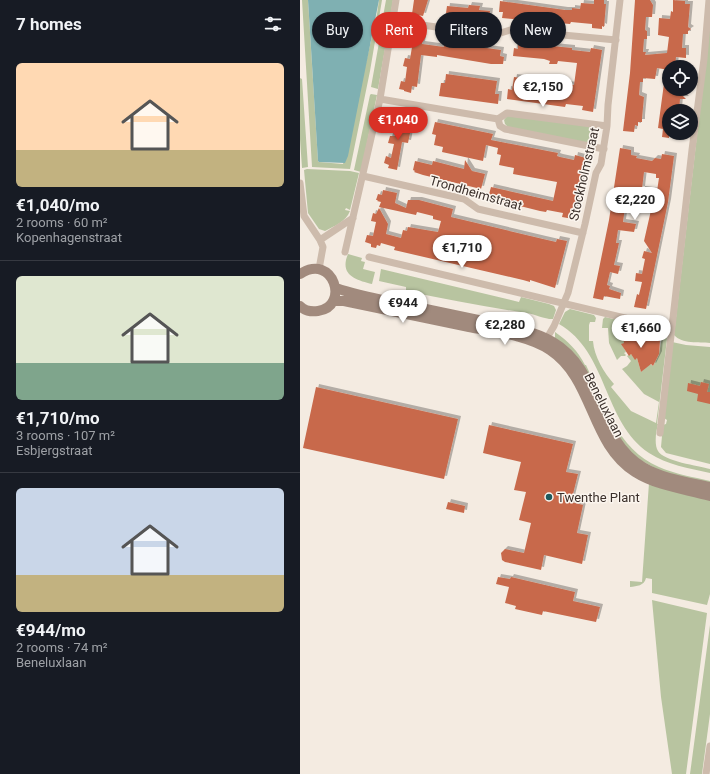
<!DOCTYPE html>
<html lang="en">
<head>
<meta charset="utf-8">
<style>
  body { margin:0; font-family:Roboto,sans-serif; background:#20242c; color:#f1f3f6; height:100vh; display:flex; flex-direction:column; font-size:15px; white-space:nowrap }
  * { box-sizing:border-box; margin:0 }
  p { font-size:13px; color:#9ea1a6 }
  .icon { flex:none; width:22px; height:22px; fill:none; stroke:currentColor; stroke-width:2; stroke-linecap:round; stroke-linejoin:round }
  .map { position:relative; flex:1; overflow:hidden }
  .panel { display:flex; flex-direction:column; background:#171b24; width:300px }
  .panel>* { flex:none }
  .top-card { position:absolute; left:12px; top:12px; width:338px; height:36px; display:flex; gap:8px }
  .fabs { position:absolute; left:362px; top:60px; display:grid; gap:8px }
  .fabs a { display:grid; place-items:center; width:36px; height:36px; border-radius:50%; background:#171b24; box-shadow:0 1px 3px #0004; font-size:20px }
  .price { position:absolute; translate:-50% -34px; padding:0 9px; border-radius:14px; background:#fff; color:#222; font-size:13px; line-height:26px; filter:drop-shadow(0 1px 2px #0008) }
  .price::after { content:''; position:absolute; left:50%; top:24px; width:12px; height:9px; margin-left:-6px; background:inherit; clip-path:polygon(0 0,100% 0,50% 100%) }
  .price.current { background:#d93025; color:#fff }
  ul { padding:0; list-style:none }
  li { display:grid; align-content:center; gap:8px; height:212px; padding:0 16px }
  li+li { border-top:1px solid #363941 }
  li span { display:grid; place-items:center; height:124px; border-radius:6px; color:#555 }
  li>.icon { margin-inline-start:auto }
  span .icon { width:72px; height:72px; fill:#fffc; stroke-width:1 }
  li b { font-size:17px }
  h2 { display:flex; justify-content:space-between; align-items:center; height:48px; padding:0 16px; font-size:17px }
  .tag { padding:0 14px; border-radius:18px; background:#171b24; box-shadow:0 1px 3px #0004; font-size:14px; line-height:36px }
  .tag.current { background:#d93025; color:#fff }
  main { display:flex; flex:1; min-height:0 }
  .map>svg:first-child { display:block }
  .green { fill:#b8c4a0 }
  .water { fill:#7fb0b2 }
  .building { fill:#c8694b; fill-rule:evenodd; filter:url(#shadow) }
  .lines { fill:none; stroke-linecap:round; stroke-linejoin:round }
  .street { stroke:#cdbbac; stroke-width:7 }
  .secondary { stroke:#a18a7d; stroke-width:10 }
  .poi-dot { fill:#1f5a5e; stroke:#fbf5ee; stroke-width:1.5 }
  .labels { text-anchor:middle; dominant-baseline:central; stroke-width:3; stroke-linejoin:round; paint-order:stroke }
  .street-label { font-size:13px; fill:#3b302b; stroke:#fbf5ee }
  .poi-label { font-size:13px; fill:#3b302b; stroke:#fbf5ee; text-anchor:start }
</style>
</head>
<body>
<main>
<section class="panel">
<h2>7 homes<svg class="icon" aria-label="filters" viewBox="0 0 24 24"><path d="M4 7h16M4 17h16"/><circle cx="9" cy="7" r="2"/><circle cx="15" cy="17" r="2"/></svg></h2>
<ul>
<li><span style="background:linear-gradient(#ffd9b3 70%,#c2b280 0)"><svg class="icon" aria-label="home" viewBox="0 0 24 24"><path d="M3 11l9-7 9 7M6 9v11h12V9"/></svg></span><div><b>€1,040/mo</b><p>2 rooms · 60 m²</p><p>Kopenhagenstraat</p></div></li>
<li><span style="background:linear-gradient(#dfe7d0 70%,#7fa58c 0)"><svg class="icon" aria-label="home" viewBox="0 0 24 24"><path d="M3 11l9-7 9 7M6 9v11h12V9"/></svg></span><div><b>€1,710/mo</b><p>3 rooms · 107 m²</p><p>Esbjergstraat</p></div></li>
<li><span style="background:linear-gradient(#c9d6e8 70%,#c2b280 0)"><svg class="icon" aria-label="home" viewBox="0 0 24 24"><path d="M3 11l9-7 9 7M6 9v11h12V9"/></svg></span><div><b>€944/mo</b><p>2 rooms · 74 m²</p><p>Beneluxlaan</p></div></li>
</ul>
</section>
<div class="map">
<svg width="410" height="774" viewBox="0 0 410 774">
  <defs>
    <filter id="shadow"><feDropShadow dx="3" dy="-3" stdDeviation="0" flood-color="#0004"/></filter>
  </defs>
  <rect width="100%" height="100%" fill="#f4ebe1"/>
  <path class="green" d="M2 0H8L18 161 19 162 43 164 77 14 79 0H82L70 71 50 169 12 167Z
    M86 0H93L89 24 82 22Z
    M410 22V343C399 342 382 344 374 335Z
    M83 25 89 26 78 89 71 87 82 26Z
    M0 78 2 79 8 167 2 168 0 139Z
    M71 94 77 95 61 172 54 170 70 95Z
    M207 116 296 127 293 145 208 127 205 124 204 120Z
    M7 169 50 171 59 173 50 210 46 208 45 210 50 211C46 222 34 226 25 231L19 229 8 213 4 170Z
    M48 254 62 258 61 261 65 262 63 269 75 272 72 284C56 280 39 275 48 254Z
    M81 269 219 302 221 297 249 304 254 306 256 310 253 319C248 320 233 314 227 313 186 307 146 299 106 291V287L79 281Z
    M270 309 294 315 296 318 295 322H290L289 325V341H293C294 356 304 373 314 384L311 387 331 411 356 423 359 402 344 394 322 369 327 366 331 361 327 356 331 354 335 359 337 358 341 372 350 364 353 366 359 354 363 331 365 332 367 339 357 424H358C356 431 354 445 358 451 363 461 399 466 410 469V473C389 468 367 465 349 453 303 422 308 352 259 324L265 312Z
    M305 317 344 326 342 336 322 331 325 343 322 344 326 352 324 353 326 355 325 356H321L317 360 309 343 308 328H302L303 319Z
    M255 332C268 341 278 351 285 365H286C304 403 317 449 359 467 375 474 393 477 410 481V485L367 475 328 453 255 339Z
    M372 342 386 345 410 347V464L366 453 361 447 363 425 366 424 367 420 364 418Z
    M349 483 410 499V594L407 605 352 593V579L346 578C344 586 337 586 330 587V581L342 582Z
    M352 600 407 613 386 774H372L361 697Z
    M410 625V714L402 774H390Z"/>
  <path class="water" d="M8 0H79L48 156 45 163 19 162 18 161Z"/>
  <path class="building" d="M114 0H128L123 16 112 14Z
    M294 0H304V4H306L304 27 302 26V29L292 28V24L271 22 270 24 202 18 203 12H199L200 1 265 10H272V8L280 9 281 3 294 4Z
    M335 0H350L353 5 352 17H346L345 30 347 31V39H344L343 52H346L345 55 367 53 369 37 358 35 359 18 370 19 371 11 373 12V0L385 1V4H390L388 27 391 29 388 31V34H383L382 48H386V58L376 57 375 67H369V70L357 68 355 79 343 78V82H340L339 95 344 97 342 118V122H338V126L335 125 334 132 323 131 330 73Z
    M169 5 180 6 179 10 190 11 189 19 185 18 184 24 171 22V21L149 20 150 14 146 13 147 6 168 8Z
    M111 35 122 37 121 39H123L122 44 144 47V42L158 45H176L179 47 201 50 200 56 204 57 203 64H191L137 55V57L121 55 117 87 112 86 111 93 104 91V90L99 89 101 81 105 82 107 67 103 66 105 58 110 59 112 47 107 46 108 38H110Z
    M218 41 232 43V44L272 48V50L290 52 291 48 302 50 293 112 282 110 283 106 266 104 265 107 207 99 208 89 212 90 214 77 274 85 277 63 258 61 257 64H249L250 61 244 59 213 56 214 48 218 49Z
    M146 74 197 81 195 94H199L198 104 139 96 141 83H145Z
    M365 76H369V89H381V94L386 99H380L379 111H369V138L362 137 363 129 358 128Z
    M95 113 106 116 105 120 110 121 108 127 111 128 108 143 102 142 97 170 88 168 89 165 84 163 86 156 91 158 94 144 88 143 90 136H95L98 121 93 120Z
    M135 122 193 134 191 140 258 153 257 156 260 157 274 160 275 155 286 158 273 219 262 217 263 213 247 210 246 212 240 211 188 198 191 187 253 201 257 182 213 174 214 168 199 165 201 155 197 154 198 148 186 145 183 161 142 152 143 147 134 145 136 135 132 134Z
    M320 148 331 150V155L337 156 336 158 352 161 355 158 361 159 362 154 374 156 368 202 346 309 334 307 337 294 339 295 342 282 335 281 336 273 342 274 345 259 342 258 344 251 352 253 344 241 354 197 341 196 342 189 357 191 359 178H356V174L344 172 342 189 326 187 324 200H326L323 222 336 224 334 232 318 230 316 243H319L314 265 320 266 318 274 310 272 307 285 310 286 309 289 321 293 320 299 304 296 303 300 293 298 309 220Z
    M165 160 172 171 185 174 181 189 123 175 114 172 115 171 113 170 115 161 132 165 133 161 164 169Z
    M83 190 97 193 95 203 106 208 108 200H119L153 209 151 217 243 239 256 242 257 239 267 241 255 288 230 280V282L223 280 94 250 95 247 81 243 80 246 77 245 76 248 71 247V244L65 242 67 235 73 236 76 222 71 221 73 213 76 214 79 208 88 224 86 234 101 238 103 230 107 231 108 227 138 232 141 221 133 219V216L117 212 116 215 79 207 81 202 77 201 78 200H76L78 194 82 195ZM142 238 159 241 156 253 140 249Z
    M322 331 348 338 347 341 360 340 359 354 353 366 351 364 341 372 337 358 335 360 331 354 329 356 321 344 324 343Z
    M401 382 409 384 407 392H410V404L397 401 398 394 387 391 388 383 400 386Z
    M16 387 158 419 144 479 3 448Z
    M189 425 273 444 266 472 278 474 271 502 283 505 277 533 288 535 282 564 244 555 241 570 205 562 202 560 201 553 205 549 224 553 231 523 219 520 226 492 214 490 221 462 183 453Z
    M148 502 165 506 164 513 146 509Z
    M198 577 210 579 211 577 275 592 273 601 300 607 296 622 243 611 242 615 215 609 216 606 205 603 209 587 196 584Z"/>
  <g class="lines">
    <path class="street" d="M93 21 194 35 210 30 316 40
      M80 99 198 119
      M198 119 200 126 205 129 304 149
      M198 119 207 113 307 126
      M63 176 164 199 178 209 283 233
      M0 183 4 216 20 240
      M45 252 80 99 96 0
      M69 257 371 329
      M19 269 23 247 20 240 53 218
      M244 343 254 326 268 293 285 224 296 173 301 164 307 126 308 105 320 0
      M360 433 392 150 404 59 409 0
      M406 774 410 746"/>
    <path class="secondary" d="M0 274C34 252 50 307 18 311 11 312 5 311 0 306
      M36 288C56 295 77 299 97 303 126 309 155 315 183 321 206 326 232 330 253 342 301 370 296 440 343 467 363 479 388 482 410 487
      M33 301H44C86 310 127 318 169 327 195 332 227 335 250 350 294 379 290 444 335 472 357 486 385 489 410 496"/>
  </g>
  <circle class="poi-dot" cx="249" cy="497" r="4"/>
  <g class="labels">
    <g class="street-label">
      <text transform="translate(284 174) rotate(-77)">Stockholmstraat</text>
      <text transform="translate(176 193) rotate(16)">Trondheimstraat</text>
      <text transform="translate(304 405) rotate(63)">Beneluxlaan</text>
    </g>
    <g class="poi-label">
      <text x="257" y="497">Twenthe Plant</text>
    </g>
  </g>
</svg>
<div class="fabs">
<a><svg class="icon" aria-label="locate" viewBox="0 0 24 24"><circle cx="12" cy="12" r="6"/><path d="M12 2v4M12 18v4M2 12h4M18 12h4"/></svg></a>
<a><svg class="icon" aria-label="layers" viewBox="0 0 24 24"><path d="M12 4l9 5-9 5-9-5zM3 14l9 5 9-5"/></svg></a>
</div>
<b class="price" style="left:243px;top:108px">€2,150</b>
<b class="price current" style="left:98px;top:141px">€1,040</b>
<b class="price" style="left:335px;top:221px">€2,220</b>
<b class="price" style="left:162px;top:269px">€1,710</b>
<b class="price" style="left:103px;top:324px">€944</b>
<b class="price" style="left:205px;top:346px">€2,280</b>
<b class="price" style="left:341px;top:349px">€1,660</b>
<div class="top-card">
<a class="tag">Buy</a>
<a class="tag current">Rent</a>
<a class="tag">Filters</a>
<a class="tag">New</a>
</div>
</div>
</main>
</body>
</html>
